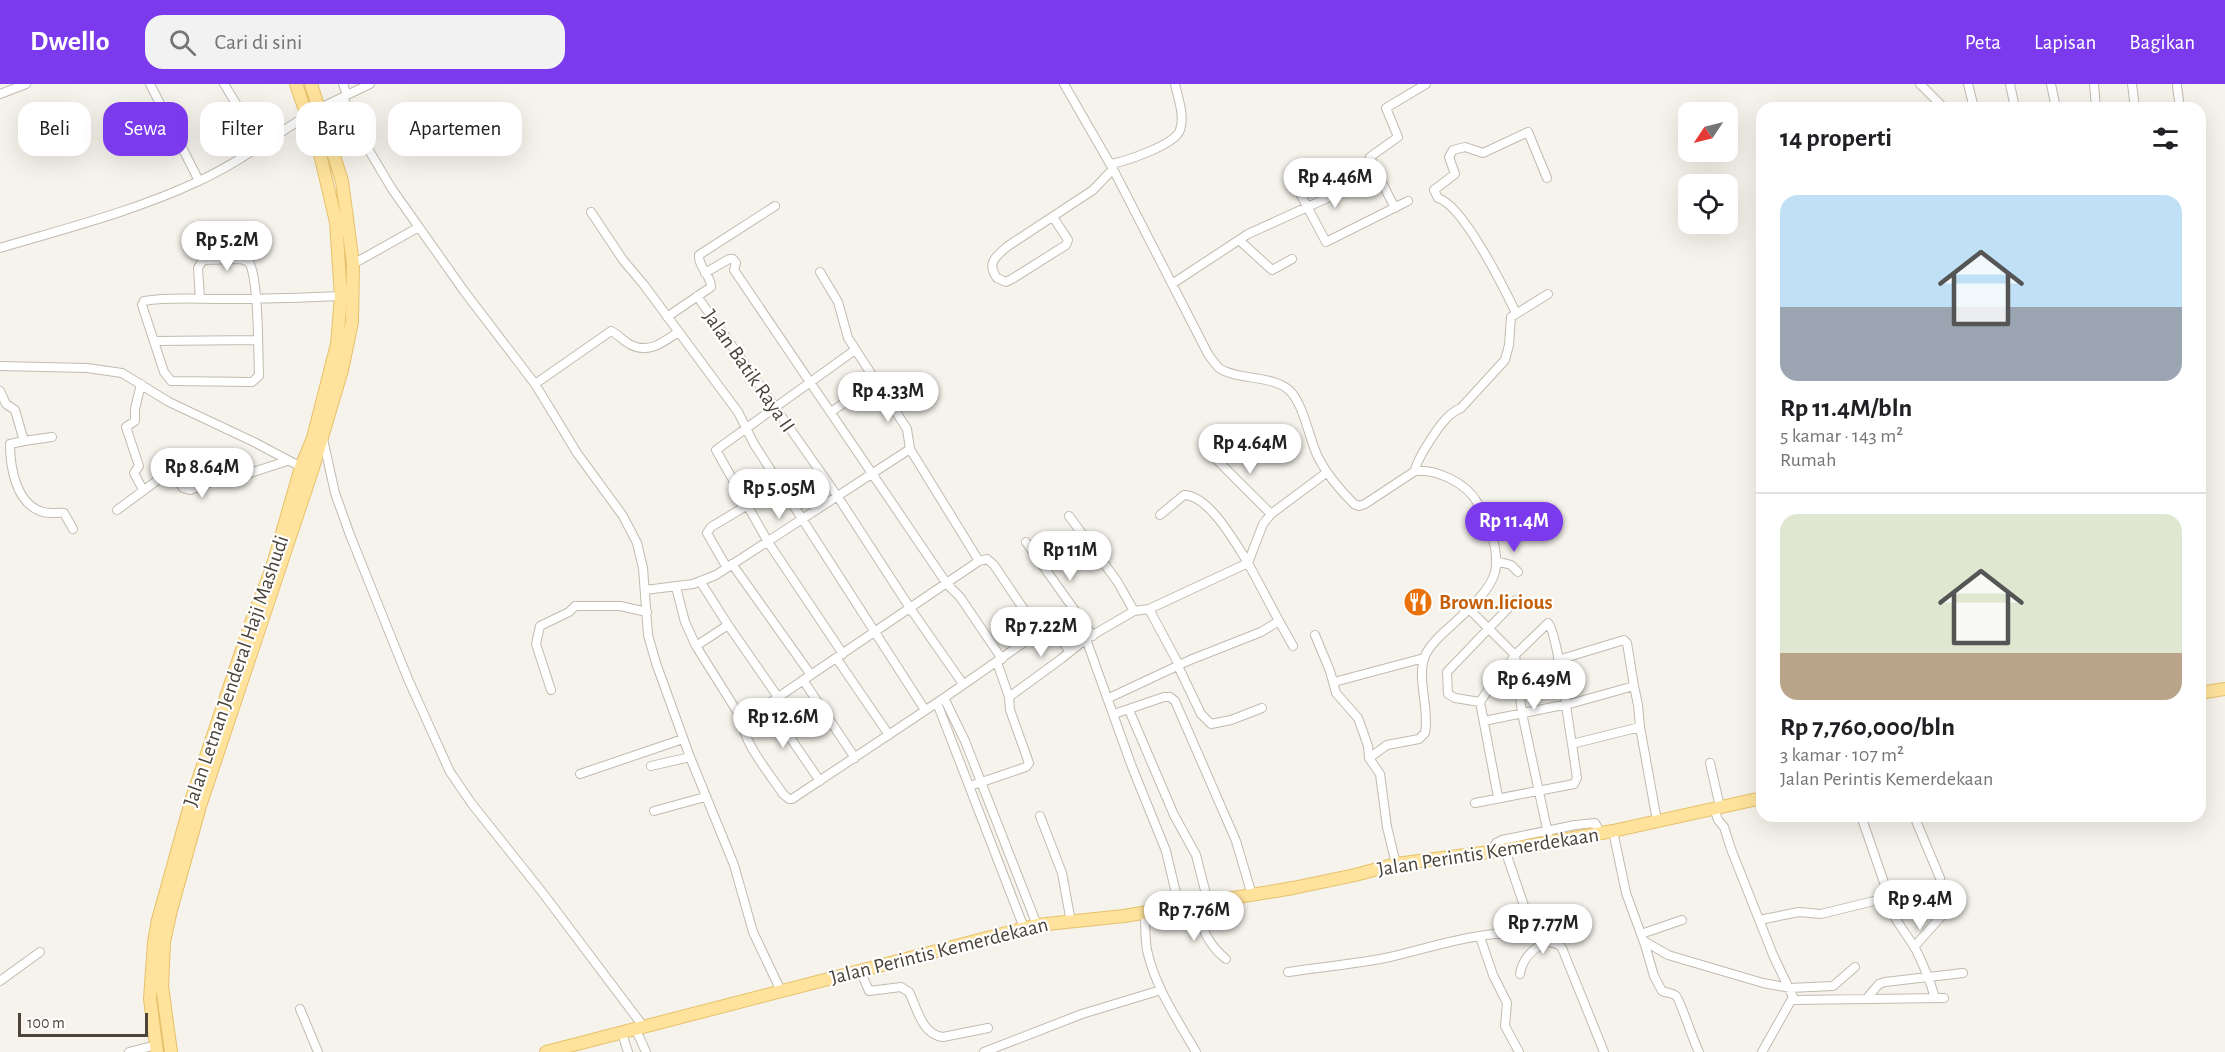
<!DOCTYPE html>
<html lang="id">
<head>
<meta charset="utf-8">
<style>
  body { margin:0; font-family:"Alegreya Sans",sans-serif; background:#f2f2f2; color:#202124; height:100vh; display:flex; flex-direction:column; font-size:22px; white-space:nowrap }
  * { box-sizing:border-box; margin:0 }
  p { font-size:20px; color:#757577 }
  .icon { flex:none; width:33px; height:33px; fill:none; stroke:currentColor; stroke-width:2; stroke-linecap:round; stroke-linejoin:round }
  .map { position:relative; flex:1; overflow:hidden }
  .details { position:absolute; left:1756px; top:18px; width:450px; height:720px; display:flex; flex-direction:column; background:#fff; border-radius:18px; box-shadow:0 6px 24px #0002 }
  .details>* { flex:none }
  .guide { position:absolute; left:18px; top:18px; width:570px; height:54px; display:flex; gap:12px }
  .needle { width:39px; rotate:235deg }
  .buttons { position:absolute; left:1678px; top:18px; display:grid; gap:12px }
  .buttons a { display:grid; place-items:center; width:60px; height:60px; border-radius:12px; background:#fff; box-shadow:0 6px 24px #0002; font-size:30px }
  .scale { position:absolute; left:18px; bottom:15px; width:130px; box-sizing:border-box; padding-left:6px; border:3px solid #4b4439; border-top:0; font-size:16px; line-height:21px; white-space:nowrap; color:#4b4439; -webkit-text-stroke:4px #fff; paint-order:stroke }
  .price { position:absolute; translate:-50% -51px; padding:0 14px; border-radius:21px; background:#fff; color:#222; font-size:20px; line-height:39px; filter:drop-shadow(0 2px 3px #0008) }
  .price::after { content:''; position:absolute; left:50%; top:36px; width:18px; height:14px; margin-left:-9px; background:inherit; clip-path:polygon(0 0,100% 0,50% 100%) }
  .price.on { background:#7c3aed; color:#fff }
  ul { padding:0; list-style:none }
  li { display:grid; align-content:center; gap:12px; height:318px; padding:0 24px }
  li+li { border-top:2px solid #e0e0e0 }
  li span { display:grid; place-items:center; height:186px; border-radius:18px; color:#555 }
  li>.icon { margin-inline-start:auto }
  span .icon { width:108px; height:108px; fill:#fffc; stroke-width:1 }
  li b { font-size:26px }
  h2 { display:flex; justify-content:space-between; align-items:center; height:72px; padding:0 24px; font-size:26px }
  .chip { padding:0 21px; border-radius:18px; background:#fff; box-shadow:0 6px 24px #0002; font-size:21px; line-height:54px }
  .chip.on { background:#7c3aed; color:#fff }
  header { display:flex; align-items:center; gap:36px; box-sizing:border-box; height:84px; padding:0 30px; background:#7c3aed; color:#fff }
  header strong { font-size:28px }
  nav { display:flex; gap:33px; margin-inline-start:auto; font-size:21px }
  .search { width:420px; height:54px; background:#f2f2f2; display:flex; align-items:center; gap:15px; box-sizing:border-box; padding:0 21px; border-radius:18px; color:#757577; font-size:22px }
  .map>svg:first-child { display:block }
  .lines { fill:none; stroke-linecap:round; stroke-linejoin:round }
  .minor-casing { stroke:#c2bbae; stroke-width:10 }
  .primary-casing { stroke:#e6c16a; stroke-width:14 }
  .minor { stroke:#fff; stroke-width:8 }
  .primary { stroke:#ffe39c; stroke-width:12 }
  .labels { text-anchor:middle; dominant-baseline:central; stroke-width:4.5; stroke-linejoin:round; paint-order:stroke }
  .street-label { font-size:21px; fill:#4b4439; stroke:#fff }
  .food-label { font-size:21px; font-weight:bold; fill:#c56008; stroke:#fff; text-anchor:start }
</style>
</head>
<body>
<header>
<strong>Dwello</strong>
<div class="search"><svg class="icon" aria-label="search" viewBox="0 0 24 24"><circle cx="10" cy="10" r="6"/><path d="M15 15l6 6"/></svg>Cari di sini</div>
<nav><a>Peta</a><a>Lapisan</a><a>Bagikan</a></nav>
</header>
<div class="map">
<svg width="2225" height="968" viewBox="0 0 2225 968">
  <rect width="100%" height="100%" fill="#f6f3ec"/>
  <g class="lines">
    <g class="minor-casing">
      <path id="minor" d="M150 0 199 97
        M224 0 262 62
        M343 0 347 11
        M1064 0 1113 85 1208 270C1211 274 1215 280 1219 284 1236 296 1272 291 1289 306 1304 320 1309 355 1318 373 1327 391 1340 406 1354 420L1359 422 1365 420 1415 387C1437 385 1466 399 1477 418 1488 437 1500 466 1495 488 1491 506 1466 528 1452 541 1443 549 1430 560 1425 572 1416 594 1430 625 1425 649L1419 655 1387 661 1369 674 1380 690 1387 743 1396 780
        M1920 0 1944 24
        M1968 0 1974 24
        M2010 0 2015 24
        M2051 0 2056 24
        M2094 0 2096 24
        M2132 0 2135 24
        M2177 2 2180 24
        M0 10 26 0
        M343 13 358 48 392 105 464 207 535 300 577 369 623 432 637 459 643 484 648 551 656 579 690 673 734 781 753 848 781 907
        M320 24 370 0
        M1111 80C1126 77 1175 61 1180 46 1185 32 1178 14 1175 0
        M1329 81 1342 108
        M1378 91 1395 124
        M1293 96 1326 158 1408 117
        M591 128 623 176 644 201 738 328 754 360 925 626
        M1053 133 1068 156 1066 161 1012 195 1006 198 997 194C986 179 996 172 1008 162L1093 106 1113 85
        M1239 156 1272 186 1292 175
        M0 164C67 144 135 127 199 97 238 79 272 53 308 31
        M353 180 419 143
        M820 188 838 218 848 254 907 345 910 365 979 477
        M705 189 729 175H733L736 179 734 186 947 500 960 513 1002 575
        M1172 200 1248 150 1378 91 1370 73 1398 53 1386 24 1426 0
        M697 212 838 413 910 524 963 600
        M200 215 198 184 203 176 241 175 249 178C259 196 258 268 259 292L252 298 171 297 164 288 142 221 144 217C169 213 196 215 222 215 262 215 301 214 341 212
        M1516 229C1504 204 1463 121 1438 114L1434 106 1455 90 1449 73 1453 66 1465 63 1483 69 1528 48 1547 94
        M667 233 711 203C711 191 698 183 699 171L775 122
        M155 257 258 256
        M0 282 87 284 122 289 169 318 254 358 301 383
        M141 300 135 325V337L126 343 139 382 134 389 143 406
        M535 300 611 247C618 250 623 257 631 261 649 270 664 258 678 248
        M0 307 6 320 15 326 24 357 52 353
        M831 328 876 297
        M323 355 335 409 350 451 408 595 450 688 472 720 542 808 643 942
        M24 357 10 360C10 383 16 418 40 427 49 431 56 428 64 429L73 445
        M1212 371 1271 430
        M1415 387C1415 378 1438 343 1445 336 1450 330 1454 327 1461 324L1505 276 1509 261 1511 233 1548 210
        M117 426 170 387 173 388 183 404 190 406 219 395 250 389 287 377
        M1160 431 1184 411C1209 411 1236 460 1248 479
        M1069 432 1117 497 1134 527 1086 555 1132 683 1166 767 1179 822
        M1026 458 1093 552
        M1496 477 1511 481 1518 488
        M1248 479 1263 440 1271 430 1326 389
        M732 480 811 591
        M727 484 707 449 711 443 746 422
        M700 497 728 541
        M676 503 685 538 696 562
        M645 506 693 500 716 491 910 365
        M1149 525 1179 581
        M1469 525 1515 571 1522 629 1550 759
        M1279 537 1293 562
        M1315 551 1330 587 1336 609 1358 634 1368 662 1369 674
        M843 570 768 458 716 366 855 266
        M837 575 889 651
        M1558 576 1624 556 1627 559 1634 602
        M1178 582 1201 630 1211 640 1231 636 1262 624
        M803 596 855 674
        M1334 598 1424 574
        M551 606 536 560 540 542 569 528 575 522H620L647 528
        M778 613 728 541 696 562 743 637C741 656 772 693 783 710L789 715H792L944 614 1039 548 1053 543 1069 567
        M1009 613 1061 575 1086 555
        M944 614 965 657 1037 841
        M1109 614 1190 576 1261 548 1279 537 1248 479 1149 525 1134 527
        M1480 618 1455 614 1448 610 1447 588 1516 516
        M937 619 1024 844
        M767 620 820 697
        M1129 626 1174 731 1196 771 1208 818
        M1114 630 1164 613H1170L1175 617 1236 757 1252 811
        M743 637 979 477 987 475 994 481 1039 548
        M1640 643 1657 737
        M1710 679 1720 723
        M651 682 690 673
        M580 690 683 655
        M970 702 1026 683 1029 679 1010 626 1009 613 997 578
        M1498 713 1480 618 1490 603 1499 596 1515 571 1548 539C1558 549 1568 640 1572 660
        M1475 719 1574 700 1577 694 1572 660 1640 643 1638 621 1634 602 1573 619 1484 637
        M1714 724 1718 736 1724 743 1731 765 1773 871 1793 913 1762 968
        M654 727 705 713
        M1040 732 1062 789 1071 838
        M1861 732 1887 807C1885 827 1907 849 1916 866 1924 882 1930 896 1935 914
        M1914 732 1940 794
        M1613 747 1626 809 1645 861 1654 892 1662 907C1667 909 1673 909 1676 912 1680 915 1693 957 1699 968
        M1505 766 1535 854C1544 861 1555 855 1562 864L1604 968
        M1492 768 1496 759 1502 756 1575 741 1595 739 1601 750
        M1196 820C1202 843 1206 859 1226 875
        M1145 828C1145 841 1145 854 1147 866 1155 903 1177 935 1196 968
        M1759 836 1799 828 1821 830 1882 815 1887 812
        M1641 850 1682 836
        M1480 853 1493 891 1507 919 1505 942 1519 968
        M1644 857 1668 871 1763 899 1790 904 1833 902 1855 883
        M1914 863 1946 827 1960 816
        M860 886 869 907 901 903 909 908C917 924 922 951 943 953L988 944
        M1288 888C1322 883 1356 880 1390 873 1427 865 1500 839 1535 854
        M1520 890C1522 876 1532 865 1545 859
        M0 897 40 868
        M1867 914 1879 900 1885 898 1963 889
        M1792 916 1944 914
        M300 925 318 968
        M635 944 646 968
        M622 949 628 968
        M129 968 156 961
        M984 968 1082 930 1161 906"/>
    </g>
    <g class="primary-casing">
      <path id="primary" d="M2200 609 2225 605
        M157 968 150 915 154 858 158 836 192 714 251 539 272 484 301 383 313 354 337 260 341 212 336 138 320 70 296 0
        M171 968 162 902 164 858 171 826 200 722 312 387 342 286 352 238 353 180 342 97 311 0
        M546 968 1037 841 1124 832 1293 804 1355 791 1396 780 1505 766 1613 747 1762 714"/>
    </g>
    <use href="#minor" class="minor"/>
    <use href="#primary" class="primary"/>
  </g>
  <defs>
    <g id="restaurant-disc" transform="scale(1.5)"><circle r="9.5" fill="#e8710a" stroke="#fff"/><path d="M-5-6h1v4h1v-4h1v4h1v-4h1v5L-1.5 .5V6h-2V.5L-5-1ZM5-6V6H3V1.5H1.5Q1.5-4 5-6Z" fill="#fff"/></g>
  </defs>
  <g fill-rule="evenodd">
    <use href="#restaurant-disc" x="1418" y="518"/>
  </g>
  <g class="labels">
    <g class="street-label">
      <text transform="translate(749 287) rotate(55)">Jalan Batik Raya II</text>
      <text transform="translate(236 587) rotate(-71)">Jalan Letnan Jenderal Haji Mashudi</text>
      <text transform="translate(1488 768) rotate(-9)">Jalan Perintis Kemerdekaan</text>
      <text transform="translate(939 867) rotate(-14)">Jalan Perintis Kemerdekaan</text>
    </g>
    <g class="food-label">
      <text x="1439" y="518">Brown.licious</text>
    </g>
  </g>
</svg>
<div class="buttons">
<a><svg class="needle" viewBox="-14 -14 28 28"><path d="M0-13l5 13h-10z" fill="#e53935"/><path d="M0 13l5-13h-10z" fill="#757577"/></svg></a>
<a><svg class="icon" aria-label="locate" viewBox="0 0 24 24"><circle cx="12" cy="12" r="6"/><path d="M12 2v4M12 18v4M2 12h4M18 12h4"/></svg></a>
</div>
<div class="scale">100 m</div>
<b class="price" style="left:1335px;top:125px">Rp 4.46M</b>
<b class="price" style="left:227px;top:188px">Rp 5.2M</b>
<b class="price" style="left:888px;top:339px">Rp 4.33M</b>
<b class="price" style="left:1250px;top:391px">Rp 4.64M</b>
<b class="price" style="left:202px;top:415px">Rp 8.64M</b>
<b class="price" style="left:779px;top:436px">Rp 5.05M</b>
<b class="price on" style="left:1514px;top:469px">Rp 11.4M</b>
<b class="price" style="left:1070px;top:498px">Rp 11M</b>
<b class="price" style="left:1041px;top:574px">Rp 7.22M</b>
<b class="price" style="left:1534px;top:627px">Rp 6.49M</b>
<b class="price" style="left:783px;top:665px">Rp 12.6M</b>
<b class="price" style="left:1920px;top:847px">Rp 9.4M</b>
<b class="price" style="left:1194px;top:858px">Rp 7.76M</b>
<b class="price" style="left:1543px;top:871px">Rp 7.77M</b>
<div class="guide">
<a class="chip">Beli</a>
<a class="chip on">Sewa</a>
<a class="chip">Filter</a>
<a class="chip">Baru</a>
<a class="chip">Apartemen</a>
</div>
<section class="details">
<h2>14 properti<svg class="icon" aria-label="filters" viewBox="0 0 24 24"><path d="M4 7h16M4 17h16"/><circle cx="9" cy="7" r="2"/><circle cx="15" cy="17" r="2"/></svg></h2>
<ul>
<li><span style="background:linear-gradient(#bfe0f5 60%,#9aa5b1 0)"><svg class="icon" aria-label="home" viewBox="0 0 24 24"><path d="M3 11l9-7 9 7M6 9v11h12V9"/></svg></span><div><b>Rp 11.4M/bln</b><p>5 kamar · 143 m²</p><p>Rumah</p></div></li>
<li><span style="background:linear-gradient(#dfe7d0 75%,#b9a48a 0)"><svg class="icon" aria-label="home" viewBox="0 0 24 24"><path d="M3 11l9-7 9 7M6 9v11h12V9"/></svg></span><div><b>Rp 7,760,000/bln</b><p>3 kamar · 107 m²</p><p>Jalan Perintis Kemerdekaan</p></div></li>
</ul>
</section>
</div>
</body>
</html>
